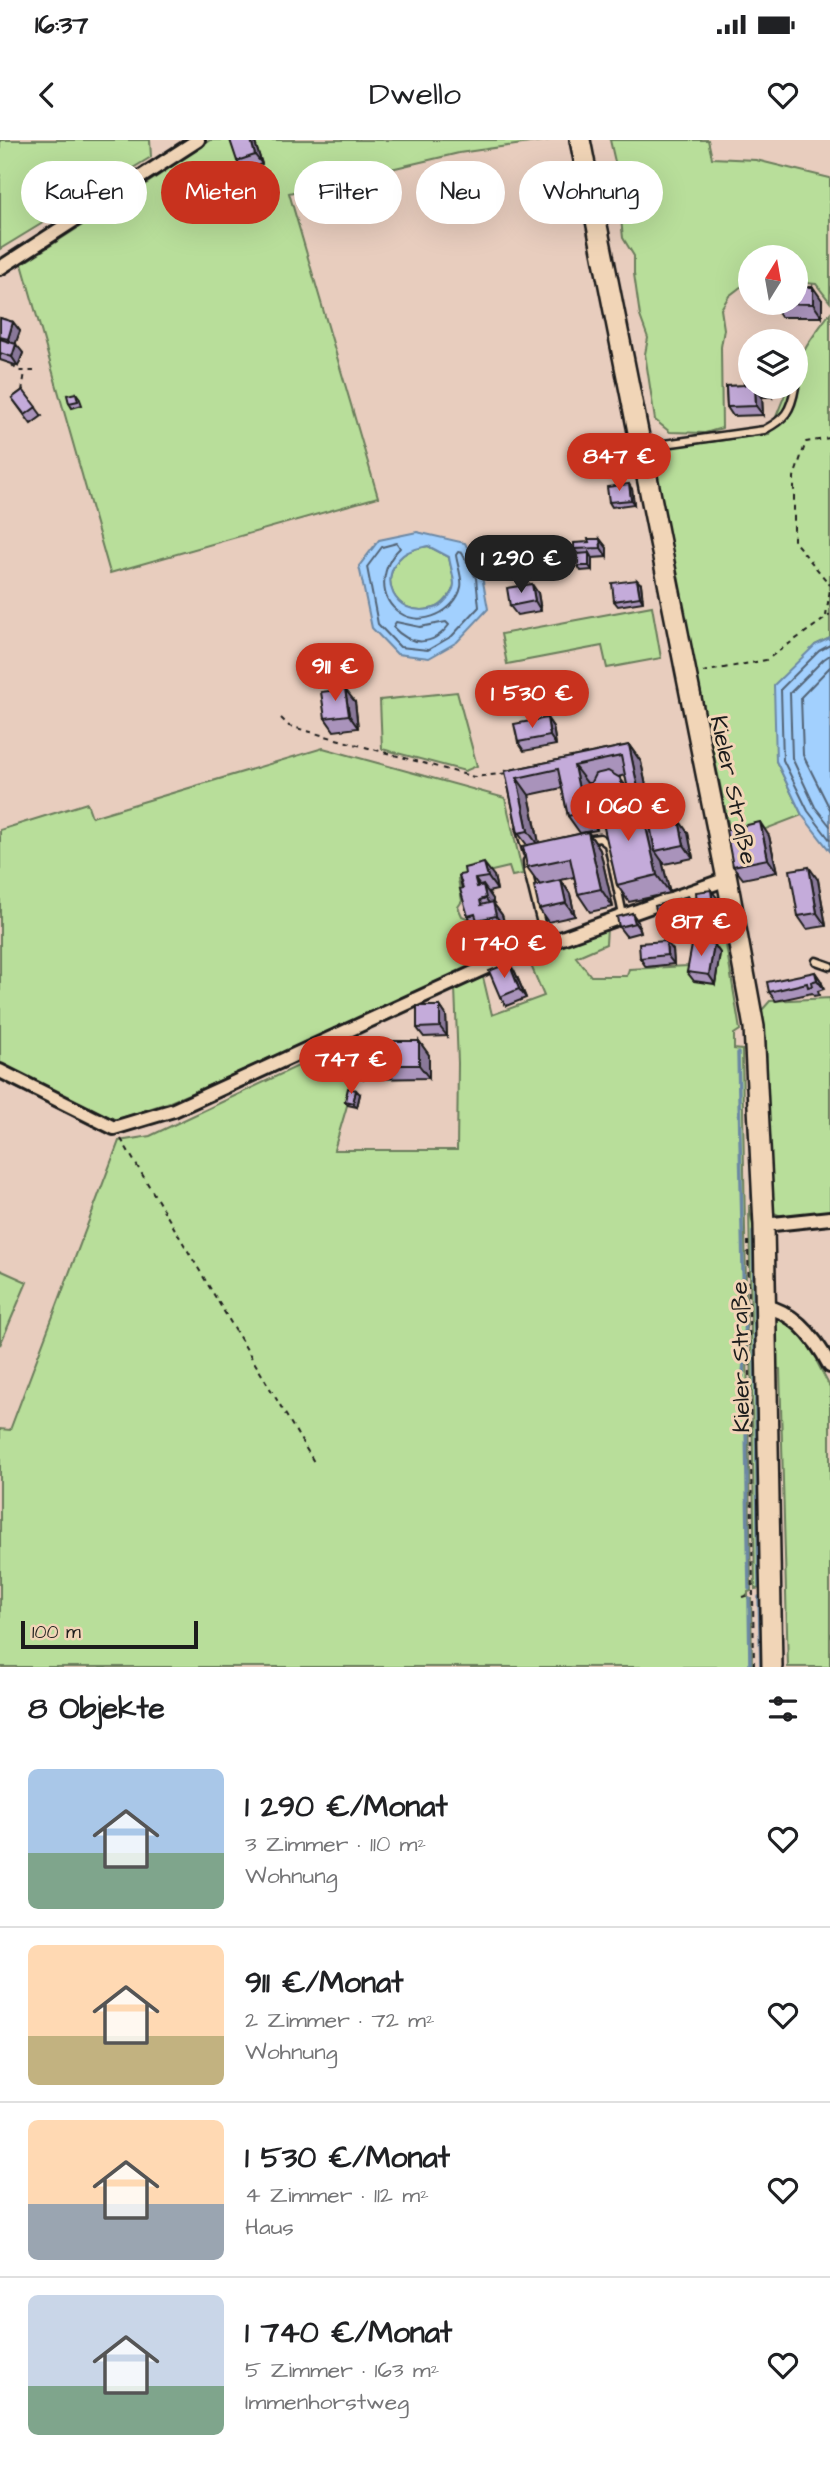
<!DOCTYPE html>
<html lang="de">
<head>
<meta charset="utf-8">
<style>
  body { margin:0; font-family:"Architects Daughter",sans-serif; background:#f6f6f6; color:#202124; height:100vh; display:flex; flex-direction:column; font-size:26px; white-space:nowrap }
  * { box-sizing:border-box; margin:0 }
  p { font-size:23px; color:#757577 }
  .icon { flex:none; width:38px; height:38px; fill:none; stroke:currentColor; stroke-width:2; stroke-linecap:round; stroke-linejoin:round }
  .map { position:relative; height:1527px; overflow:hidden }
  .details { display:flex; flex-direction:column; background:#fff; flex:1 }
  .details>* { flex:none }
  .top-card { position:absolute; left:21px; top:21px; width:789px; height:63px; display:flex; gap:14px }
  .needle { width:46px; rotate:11deg }
  .buttons { position:absolute; left:738px; top:105px; display:grid; gap:14px }
  .buttons a { display:grid; place-items:center; width:70px; height:70px; border-radius:50%; background:#fff; box-shadow:0 7px 28px #0002; font-size:35px }
  .scale { position:absolute; left:21px; bottom:18px; width:177px; box-sizing:border-box; padding-left:7px; border:4px solid #1c1c1c; border-top:0; font-size:19px; line-height:24px; white-space:nowrap; color:#1c1c1c; -webkit-text-stroke:5px #f1d5b7; paint-order:stroke }
  .price { position:absolute; translate:-50% -60px; padding:0 16px; border-radius:24px; background:#c8321e; color:#fff; font-size:23px; line-height:46px; filter:drop-shadow(0 2px 4px #0008) }
  .price::after { content:''; position:absolute; left:50%; top:42px; width:21px; height:16px; margin-left:-10px; background:inherit; clip-path:polygon(0 0,100% 0,50% 100%) }
  .price.on { background:#222; color:#fff }
  ul { padding:0; list-style:none }
  li { display:flex; align-items:center; gap:21px; height:175px; padding:0 28px }
  li+li { border-top:2px solid #e0e0e0 }
  li span { display:grid; place-items:center; flex:none; width:196px; height:140px; border-radius:10px; color:#555 }
  li>.icon { margin-inline-start:auto }
  span .icon { width:84px; height:84px; fill:#fffc; stroke-width:1 }
  li b { font-size:30px }
  h2 { display:flex; justify-content:space-between; align-items:center; height:84px; padding:0 28px; font-size:30px }
  .pill { padding:0 24px; border-radius:32px; background:#fff; box-shadow:0 7px 28px #0002; font-size:24px; line-height:63px }
  .pill.on { background:#c8321e; color:#fff }
  .status { display:flex; justify-content:space-between; align-items:center; height:49px; padding:0 35px; background:#fff; direction:ltr }
  .status svg { height:19px; fill:currentColor }
  header { display:flex; justify-content:space-between; align-items:center; height:91px; padding:0 28px; background:#fff; font-size:32px; font-weight:600 }
  .map>svg:first-child { display:block }
  .green { fill:#b8de9a; stroke:#6a7d5b; stroke-width:2 }
  .water { fill:#a2d0fe; stroke:#6c88a4; stroke-width:2; fill-rule:evenodd }
  .lines { fill:none; stroke-linecap:round; stroke-linejoin:round }
  .shore { stroke:#526476; stroke-width:2 }
  .stream { stroke:#6c88a4; stroke-width:3.5 }
  .lane-casing { stroke:#1c1c1c; stroke-width:11 }
  .street-casing { stroke:#1c1c1c; stroke-width:18 }
  .primary-casing { stroke:#1c1c1c; stroke-width:24 }
  .path { stroke:#1c1c1c; stroke-width:2; stroke-dasharray:5 5; stroke-linecap:butt }
  .lane { stroke:#f1d5b7; stroke-width:6 }
  .street { stroke:#f1d5b7; stroke-width:12 }
  .primary { stroke:#f1d5b7; stroke-width:19 }
  .wall { fill:#a993bb; stroke:#1c1c1c; stroke-width:2; fill-rule:evenodd }
  .shaded-wall { fill:#897899; stroke:#1c1c1c; stroke-width:2 }
  .building { fill:#c4abda; stroke:#1c1c1c; stroke-width:2 }
  .labels { text-anchor:middle; dominant-baseline:central; stroke-width:6; stroke-linejoin:round; paint-order:stroke }
  .street-label { font-size:24px; fill:#1c1c1c; stroke:#f1d5b7 }
</style>
</head>
<body>
<div class="status"><b>16:37</b><svg viewBox="0 0 49 12"><path d="M0 12V9h3v3zM5 12V6h3v6zM10 12V3h3v9zM15 12V0h3v12zM26 1h20v11H26zM47 4h2v5h-2z"/></svg></div>
<header><svg class="icon" aria-label="back" viewBox="0 0 24 24"><path d="M15 5l-7 7 7 7"/></svg>Dwello<svg class="icon" aria-label="heart" viewBox="0 0 24 24"><path d="M12 20l-8-8c-3-5 5-10 8-4 3-6 11-1 8 4z"/></svg></header>
<div class="map">
<svg width="830" height="1527" viewBox="0 0 830 1527">
  <rect width="100%" height="100%" fill="#e8cdbe"/>
  <filter id="ink" filterUnits="userSpaceOnUse"><feTurbulence type="fractalNoise" baseFrequency=".0143" numOctaves="2"/><feDisplacementMap in="SourceGraphic" scale="14" xChannelSelector="R" yChannelSelector="G"/><feConvolveMatrix kernelMatrix="1 2 1 2 8 2 1 2 1" color-interpolation-filters="sRGB"/></filter>
  <g filter="url(#ink)">
    <path class="green" d="M0 0H150L151 17 0 109Z
      M210 0H550L459 13 289 53 378 357 110 433 22 124 152 40Z
      M610 0H708L712 18 756 20 830 38V162L816 144 796 142V117H751V139L729 156 721 169 724 189 721 207 722 288 705 293 670 292 655 280 645 214 648 198 640 176 634 134V116L623 98 620 69 621 48Z
      M830 173V498L815 505 776 621 802 675 732 702 651 315 656 309 769 294 788 247H796C796 214 812 198 830 173Z
      M428 406 449 417C450 425 454 436 454 444 454 450 448 458 444 462 439 467 436 468 430 469 395 477 376 438 403 415 410 409 419 408 428 406Z
      M652 466 661 518 607 528 602 506 507 524 501 494Z
      M457 552 477 626 465 631 382 609 380 560Z
      M323 608 505 658 523 734 512 736 509 727 458 739 462 761 458 767 462 776 469 779 473 799 510 790 515 806 215 943 170 962 115 980 0 923V690L87 663 92 677Z
      M607 788 606 804 576 817 591 836H627L629 829 688 826 722 799H725L740 890 734 894V909L742 910 751 1448V1451L748 1452V1458L751 1459 752 1527H0V1289L10 1290 119 1001 150 996 351 901V952L334 1010H457L458 923 455 848 483 837 492 875 544 856 527 816Z
      M830 858V1075L787 1079 772 1072 771 1066 766 901 762 870 770 861Z
      M749 1065 753 1085 756 1088 762 1448 755 1449Z
      M0 1130 27 1142 0 1205Z
      M775 1172 795 1184 821 1219 817 1222 830 1247V1527H788L780 1229 774 1228Z"/>
    <path class="water" d="M417 392 465 403 482 436 488 469 457 502 429 518 397 514 372 488 359 426 379 400ZM428 406 449 417C450 425 454 436 454 444 454 450 448 458 444 462 439 467 436 468 430 469 395 477 376 438 403 415 410 409 419 408 428 406Z
      M830 498V711L802 675 776 621 774 545 815 505Z"/>
    <g class="lines">
      <path class="shore" d="M397 403 400 408C382 425 376 457 400 473 422 488 456 471 461 447 463 439 457 424 456 415L458 412 462 413 476 438 479 467 452 496 428 510 400 507 378 484 367 427 382 407Z
        M396 482 420 487 446 482 449 485C433 506 411 507 393 487Z
        M830 505 819 511 781 549 783 620 808 671 830 700
        M830 515 824 519 790 553 792 618 815 667 830 686
        M830 527 801 557 803 615 830 669"/>
      <path class="stream" d="M738 913 745 1214 741 1250 746 1287 749 1449
        M751 1008 752 1058
        M753 1092 759 1447
        M759 1457 761 1527
        M749 1459 750 1527"/>
      <g class="lane-casing">
        <path id="lane" d="M643 307 764 290C785 279 791 271 795 247
          M520 690 527 713
          M585 700 600 698 608 704 623 775
          M527 721 528 731 546 804
          M816 821 830 826"/>
      </g>
      <g class="street-casing">
        <path id="street" d="M0 128 198 0
          M0 931 114 988 174 970 506 818 727 739
          M764 1085 830 1078
          M764 1166C795 1172 816 1199 830 1226"/>
      </g>
      <g class="primary-casing">
        <path id="primary" d="M580 0 727 739 754 887 764 1085 772 1527"/>
      </g>
      <path class="path" d="M12 225 18 231H34
        M22 251 25 232
        M830 298 806 302 794 337V401L830 445
        M826 476 830 449
        M703 532 766 520 830 475
        M281 578 289 586 474 637 508 633
        M121 999 314 1322
        M748 1101 754 1527
        M742 1457 752 1454"/>
      <use href="#lane" class="lane"/>
      <use href="#street" class="street"/>
      <use href="#primary" class="primary"/>
    </g>
    <path class="wall" d="M254 0 262 24 243 30 237 21Z
      M822 160V177H781L772 163Z
      M0 178 13 182 20 191 15 204 23 213 18 226 0 220Z
      M726 246 771 247 772 257H762L763 275 733 276 727 267Z
      M23 250 42 276 31 284 12 258Z
      M76 253 79 257 82 265 72 268 69 263Z
      M632 349 634 364 612 367 609 362Z
      M600 399 607 408V417L592 418V430L581 431 578 426V414L574 409 589 402Z
      M641 444 643 462 618 466 614 461Z
      M538 453 541 471 517 475 510 466Z
      M355 562 358 588 334 591 325 578Z
      M547 578 553 587 556 605 524 611 518 602Z
      M629 605 641 622 651 670 647 671 653 678 654 685 688 693 693 718 665 724 662 721 670 753 629 762 617 745 601 669 593 657 591 643H587L597 690 580 693 568 676 562 648 529 655 539 703 588 692 600 710 613 767 590 772 578 754 574 737 561 740 570 754 575 776 548 782 539 769 540 745 527 727V705L518 693 505 631ZM625 635 629 650 618 637Z
      M769 696 777 732 743 739 733 726Z
      M459 735 494 736 497 750 488 752 493 759V763L502 775 506 789 486 794 482 788 478 789 468 776Z
      M818 740 826 786 807 789 798 776Z
      M718 759 720 780 705 782 698 773Z
      M694 765 699 779 666 789 659 780Z
      M632 773 638 782 641 792 626 796 619 787Z
      M714 804 720 813 715 844 694 841 687 832Z
      M673 810 674 824 646 827 640 818Z
      M515 832 526 858 506 866 500 857Z
      M815 832 821 841 824 849 818 851 819 855 814 856 812 853 776 861 769 852Z
      M440 866 446 875 447 896 424 897 417 888Z
      M419 901 429 915V938L364 939 354 925Z
      M360 954 357 967 348 965 345 961Z"/>
    <path class="shaded-wall" d="M251 0H254L262 24 255 15Z
      M813 147 822 160V177L813 164Z
      M13 182 20 191 14 208 8 199Z
      M16 204 23 213 18 226 12 217Z
      M765 247H771L772 257 765 248Z
      M755 248 762 257 763 275 756 266Z
      M629 344 632 349 634 364 631 360Z
      M600 399 607 408V417L601 408Z
      M589 413 592 418V430L589 426Z
      M637 440 641 444 643 462 640 457Z
      M532 444 538 453 541 471 535 461Z
      M345 549 355 562 358 588 349 575Z
      M547 578 553 587 556 605 550 596Z
      M629 605 641 622 651 670 639 653Z
      M574 626 587 643 597 690 584 672Z
      M517 638 529 655 540 708 528 691Z
      M620 638 629 651 632 663 627 675 618 661Z
      M640 661 653 678 660 710 655 711 662 721 670 753 657 735Z
      M679 680 688 693 693 718 684 705Z
      M760 682 769 696 777 732 768 719Z
      M588 692 600 710 613 767 601 749Z
      M484 723 494 736 497 750 488 737Z
      M809 727 818 740 826 786 817 773Z
      M475 739 485 753 483 745 493 759V763L502 775 506 789 496 776 495 771 477 747Z
      M561 740 570 754 575 776 566 763Z
      M711 750 718 759 720 780 714 771Z
      M688 756 694 765 699 779 692 770Z
      M632 773 638 782 641 792 635 783Z
      M666 801 673 810 674 824 667 815Z
      M714 804 720 813 715 844 709 835Z
      M509 823 515 832 526 858 519 849Z
      M815 832 821 841 824 849 817 840Z
      M440 866 446 875 447 896 440 887Z
      M419 901 429 915V938L419 925Z
      M356 950 360 954 357 967 353 963Z"/>
    <path class="building" d="M230 0H251L255 15 237 21Z
      M796 147H813V164L772 163H796Z
      M0 178 13 182 8 199 0 197Z
      M0 199 16 204 12 217 0 213Z
      M743 229H751V247H765V248H755L756 266 727 267 726 246 744 245Z
      M23 250 36 267 25 275 12 258Z
      M76 253 78 261 69 263 67 255Z
      M629 344 631 360 609 362 607 347Z
      M588 399H600L601 408 574 409V403L589 402Z
      M589 413V426H578V414Z
      M637 440 640 457 614 461 612 443Z
      M532 444 535 461 510 466 507 448Z
      M345 549 349 575 325 578 321 552Z
      M547 578 550 596 518 602 514 584Z
      M629 605 639 653 629 654 621 616 574 626 584 672 568 676 558 629 517 638 528 691 518 693 505 631Z
      M608 631 620 638 623 650 618 661 604 664 593 657 589 646 595 634Z
      M640 661 657 735 617 745 600 670Z
      M679 680 684 705 655 711 650 685Z
      M760 682 768 719 733 726 726 690Z
      M588 692 601 749 578 754 570 718 527 727 523 706Z
      M484 723 488 737 475 739 477 747 483 745 486 758 480 760 481 765 493 762 496 776 477 780 475 774 468 776 460 749 463 748 459 735 465 734 464 728Z
      M809 727 817 773 798 776 790 730Z
      M561 740 566 763 539 769 534 746Z
      M711 750 714 771 698 773 696 752Z
      M688 756 692 770 659 780 655 766Z
      M632 773 635 783 619 787 617 777Z
      M693 800 714 804 709 835 687 832Z
      M666 801 667 815 640 818 639 803Z
      M509 823 519 849 500 857 489 831Z
      M815 832 817 840 811 842 812 846 808 847 807 843 769 852 767 842Z
      M417 866H440V887L417 888Z
      M354 901H419V925H354Z
      M348 948 356 950 353 963 345 961Z"/>
  </g>
  <g class="labels">
    <g class="street-label">
      <text transform="translate(733 650) rotate(78)">Kieler Straße</text>
      <text transform="translate(741 1217) rotate(-91)">Kieler Straße</text>
    </g>
  </g>
</svg>
<div class="buttons">
<a><svg class="needle" viewBox="-14 -14 28 28"><path d="M0-13l5 13h-10z" fill="#e53935"/><path d="M0 13l5-13h-10z" fill="#757577"/></svg></a>
<a><svg class="icon" aria-label="layers" viewBox="0 0 24 24"><path d="M12 4l9 5-9 5-9-5zM3 14l9 5 9-5"/></svg></a>
</div>
<div class="scale">100 m</div>
<b class="price" style="left:619px;top:353px">847 €</b>
<b class="price on" style="left:521px;top:455px">1 290 €</b>
<b class="price" style="left:335px;top:563px">911 €</b>
<b class="price" style="left:532px;top:590px">1 530 €</b>
<b class="price" style="left:628px;top:703px">1 060 €</b>
<b class="price" style="left:701px;top:818px">817 €</b>
<b class="price" style="left:504px;top:840px">1 740 €</b>
<b class="price" style="left:351px;top:956px">747 €</b>
<div class="top-card">
<a class="pill">Kaufen</a>
<a class="pill on">Mieten</a>
<a class="pill">Filter</a>
<a class="pill">Neu</a>
<a class="pill">Wohnung</a>
</div>
</div>
<section class="details">
<h2>8 Objekte<svg class="icon" aria-label="filters" viewBox="0 0 24 24"><path d="M4 7h16M4 17h16"/><circle cx="9" cy="7" r="2"/><circle cx="15" cy="17" r="2"/></svg></h2>
<ul>
<li><span style="background:linear-gradient(#a9c7e8 60%,#7fa58c 0)"><svg class="icon" aria-label="home" viewBox="0 0 24 24"><path d="M3 11l9-7 9 7M6 9v11h12V9"/></svg></span><div><b>1 290 €/Monat</b><p>3 Zimmer · 110 m²</p><p>Wohnung</p></div><svg class="icon" aria-label="heart" viewBox="0 0 24 24"><path d="M12 20l-8-8c-3-5 5-10 8-4 3-6 11-1 8 4z"/></svg></li>
<li><span style="background:linear-gradient(#ffd9b3 65%,#c2b280 0)"><svg class="icon" aria-label="home" viewBox="0 0 24 24"><path d="M3 11l9-7 9 7M6 9v11h12V9"/></svg></span><div><b>911 €/Monat</b><p>2 Zimmer · 72 m²</p><p>Wohnung</p></div><svg class="icon" aria-label="heart" viewBox="0 0 24 24"><path d="M12 20l-8-8c-3-5 5-10 8-4 3-6 11-1 8 4z"/></svg></li>
<li><span style="background:linear-gradient(#ffd9b3 60%,#9aa5b1 0)"><svg class="icon" aria-label="home" viewBox="0 0 24 24"><path d="M3 11l9-7 9 7M6 9v11h12V9"/></svg></span><div><b>1 530 €/Monat</b><p>4 Zimmer · 112 m²</p><p>Haus</p></div><svg class="icon" aria-label="heart" viewBox="0 0 24 24"><path d="M12 20l-8-8c-3-5 5-10 8-4 3-6 11-1 8 4z"/></svg></li>
<li><span style="background:linear-gradient(#c9d6e8 65%,#7fa58c 0)"><svg class="icon" aria-label="home" viewBox="0 0 24 24"><path d="M3 11l9-7 9 7M6 9v11h12V9"/></svg></span><div><b>1 740 €/Monat</b><p>5 Zimmer · 163 m²</p><p>Immenhorstweg</p></div><svg class="icon" aria-label="heart" viewBox="0 0 24 24"><path d="M12 20l-8-8c-3-5 5-10 8-4 3-6 11-1 8 4z"/></svg></li>
</ul>
</section>
</body>
</html>
